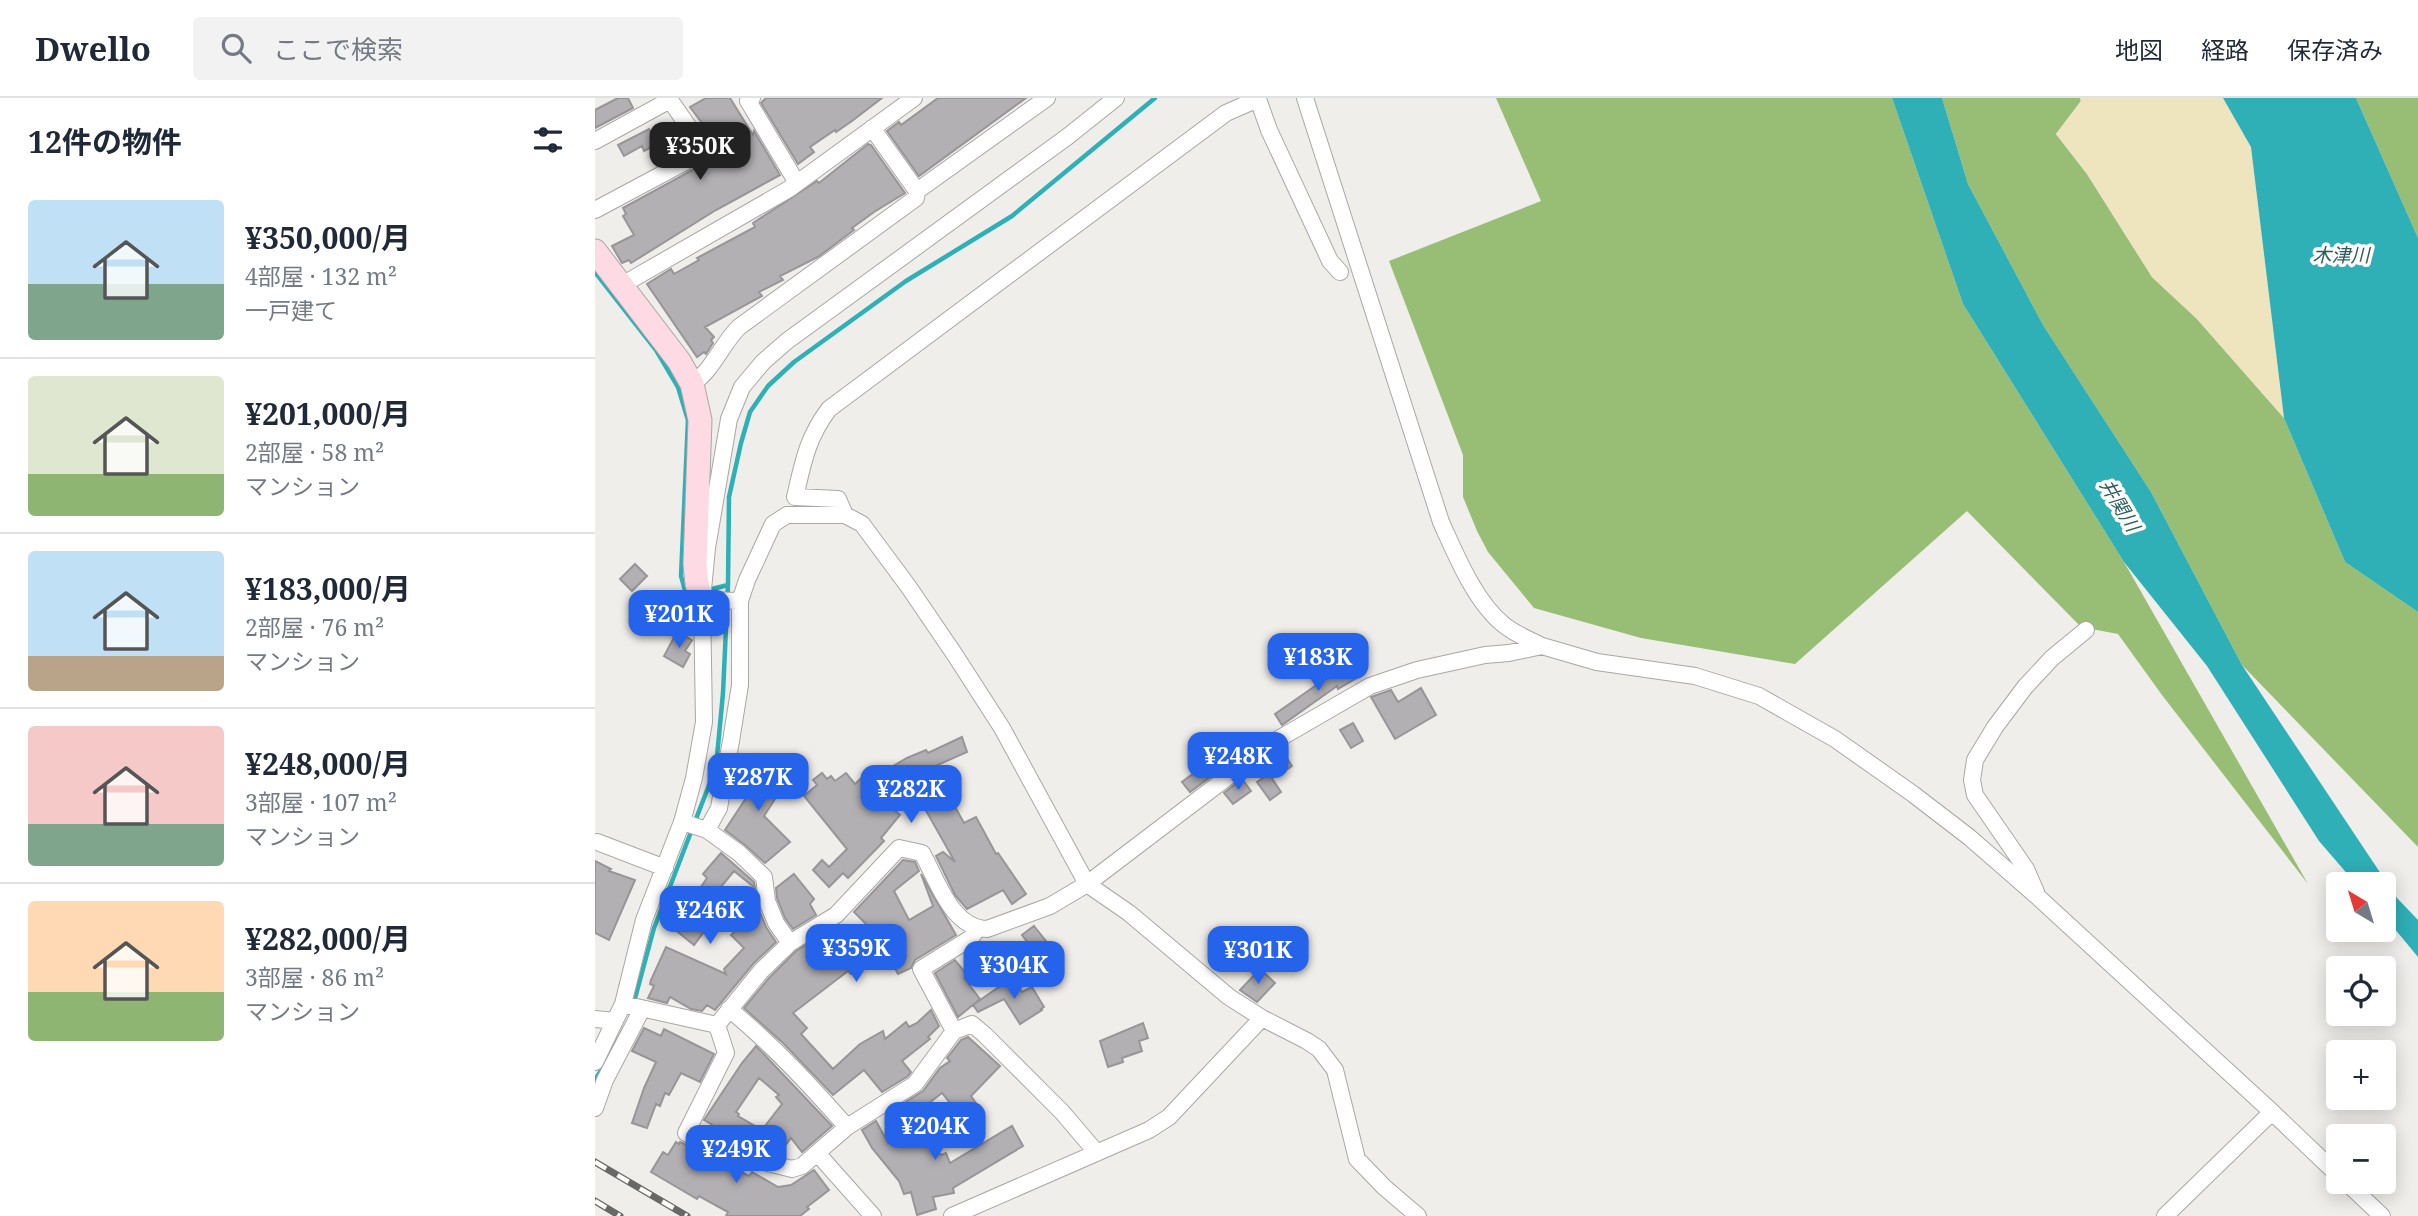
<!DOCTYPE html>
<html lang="ja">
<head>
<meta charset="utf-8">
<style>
  body { margin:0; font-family:"Noto Serif","Noto Sans JP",serif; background:#f2f2f3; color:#1f2937; height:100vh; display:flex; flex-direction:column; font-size:26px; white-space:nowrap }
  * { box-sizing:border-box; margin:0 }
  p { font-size:23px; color:#747a83 }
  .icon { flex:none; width:38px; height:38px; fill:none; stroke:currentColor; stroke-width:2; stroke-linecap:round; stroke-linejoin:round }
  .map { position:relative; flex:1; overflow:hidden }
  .sheet { display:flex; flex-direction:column; background:#fff; width:595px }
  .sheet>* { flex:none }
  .needle { width:46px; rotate:322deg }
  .tools { position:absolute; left:1731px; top:774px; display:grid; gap:14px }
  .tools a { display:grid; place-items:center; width:70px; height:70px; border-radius:7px; background:#fff; box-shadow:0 4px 18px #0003; font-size:35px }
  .price { position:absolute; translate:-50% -60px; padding:0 16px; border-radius:14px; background:#2563eb; color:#fff; font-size:23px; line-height:46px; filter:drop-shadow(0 2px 4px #0008) }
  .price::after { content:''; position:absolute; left:50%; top:42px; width:21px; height:16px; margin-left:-10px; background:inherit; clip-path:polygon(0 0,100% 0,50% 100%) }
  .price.selected { background:#222; color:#fff }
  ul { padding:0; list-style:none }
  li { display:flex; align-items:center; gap:21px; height:175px; padding:0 28px }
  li+li { border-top:2px solid #e0e1e3 }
  li span { display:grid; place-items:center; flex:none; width:196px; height:140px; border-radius:7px; color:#555 }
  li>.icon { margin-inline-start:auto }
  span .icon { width:84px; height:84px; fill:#fffc; stroke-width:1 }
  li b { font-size:30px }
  h2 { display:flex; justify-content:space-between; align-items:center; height:84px; padding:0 28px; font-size:30px }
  header { display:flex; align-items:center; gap:42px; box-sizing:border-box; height:98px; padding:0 35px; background:#fff; border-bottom:2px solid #e0e1e3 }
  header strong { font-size:33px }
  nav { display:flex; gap:38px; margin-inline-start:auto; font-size:24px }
  .search { width:490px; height:63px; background:#f2f2f3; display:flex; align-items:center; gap:18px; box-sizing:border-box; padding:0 24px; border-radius:7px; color:#747a83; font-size:26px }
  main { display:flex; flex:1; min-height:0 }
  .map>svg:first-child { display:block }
  .forest { fill:#98be75 }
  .sand { fill:#eee5bf }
  .water { fill:#2fafb6 }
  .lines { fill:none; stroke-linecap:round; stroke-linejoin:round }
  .stream { stroke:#2fafb6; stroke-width:4.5 }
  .building { fill:#b2b0b3; stroke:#979597; stroke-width:2; fill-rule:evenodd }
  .street-casing { stroke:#a8a7a4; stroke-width:18 }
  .secondary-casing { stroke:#a8a7a4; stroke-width:25 }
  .street { stroke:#fff; stroke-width:16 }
  .secondary { stroke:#fddae4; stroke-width:23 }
  .rail-casing { stroke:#686866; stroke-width:7 }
  .rail { stroke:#fdfbf8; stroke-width:4.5; stroke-dasharray:13; stroke-linecap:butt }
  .labels { text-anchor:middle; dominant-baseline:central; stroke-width:7; stroke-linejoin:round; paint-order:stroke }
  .water-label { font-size:19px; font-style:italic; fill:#2a5d60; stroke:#fdfbf8 }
</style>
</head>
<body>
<header>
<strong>Dwello</strong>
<div class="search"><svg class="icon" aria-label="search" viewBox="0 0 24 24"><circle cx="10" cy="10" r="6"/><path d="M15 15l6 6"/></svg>ここで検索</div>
<nav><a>地図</a><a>経路</a><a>保存済み</a></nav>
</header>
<main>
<section class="sheet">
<h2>12件の物件<svg class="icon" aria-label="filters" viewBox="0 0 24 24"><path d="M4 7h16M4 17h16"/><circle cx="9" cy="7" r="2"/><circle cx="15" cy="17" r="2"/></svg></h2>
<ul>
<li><span style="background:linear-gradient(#bfe0f5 60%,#7fa58c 0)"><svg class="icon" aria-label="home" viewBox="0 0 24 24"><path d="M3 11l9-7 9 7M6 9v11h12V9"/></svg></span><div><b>¥350,000/月</b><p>4部屋 · 132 m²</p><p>一戸建て</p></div></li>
<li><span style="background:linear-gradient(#dfe7d0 70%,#8fb573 0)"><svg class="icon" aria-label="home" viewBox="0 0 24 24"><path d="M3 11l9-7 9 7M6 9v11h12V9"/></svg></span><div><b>¥201,000/月</b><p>2部屋 · 58 m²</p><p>マンション</p></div></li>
<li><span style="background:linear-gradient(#bfe0f5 75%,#b9a48a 0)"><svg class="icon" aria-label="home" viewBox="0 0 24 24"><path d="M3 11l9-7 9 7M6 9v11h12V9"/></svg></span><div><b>¥183,000/月</b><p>2部屋 · 76 m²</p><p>マンション</p></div></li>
<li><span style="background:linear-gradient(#f6c9c9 70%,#7fa58c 0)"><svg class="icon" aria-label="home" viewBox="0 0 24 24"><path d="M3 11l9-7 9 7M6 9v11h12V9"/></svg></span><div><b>¥248,000/月</b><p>3部屋 · 107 m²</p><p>マンション</p></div></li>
<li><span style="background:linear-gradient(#ffd9b3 65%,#8fb573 0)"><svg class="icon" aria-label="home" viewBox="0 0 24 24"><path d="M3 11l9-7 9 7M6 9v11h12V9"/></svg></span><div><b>¥282,000/月</b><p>3部屋 · 86 m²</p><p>マンション</p></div></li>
</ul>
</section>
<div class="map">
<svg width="1823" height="1118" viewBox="0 0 1823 1118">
  <rect width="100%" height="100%" fill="#efeeeb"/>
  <path class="forest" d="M901 0H1297L1368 206 1529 464 1713 786 1567 597 1523 536 1486 529 1372 413 1200 566 1046 540 939 510 893 454 882 433 868 399V357L794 163 946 103Z
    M1347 0H1485L1486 3 1461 36 1492 76 1557 179 1602 221 1689 320 1750 464 1823 514V749L1647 567 1556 394 1448 227 1373 86Z
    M1761 0H1823V140Z"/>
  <path class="sand" d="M1485 0H1628L1656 49 1689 320 1602 221 1557 179 1492 76 1461 36 1486 3Z"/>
  <path class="water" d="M1297 0H1347L1373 86 1448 227 1556 394 1647 567 1802 800 1823 822V859L1789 818 1788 786H1761L1724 743 1612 568 1529 464 1368 206Z
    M1628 0H1761L1823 140V514L1750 464 1689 320 1656 49Z"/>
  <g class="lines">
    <path class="stream" d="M0 174 61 252 83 289 93 322 86 478 91 496
      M117 491 133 487
      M39 904 59 830 121 669 128 595 133 487 134 399 146 345 155 314 173 288 199 264 311 183 417 118 560 0
      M0 982 10 966"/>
  </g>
  <path class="building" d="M23 0H33L38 10 0 30V12Z
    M111 0H135L158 37 159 33 185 77 121 112 36 165 34 162 27 165 17 148 39 137 28 118 31 116 28 110 125 57 116 43 119 41 95 9Z
    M171 0H287L257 23 241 34 240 32 215 49 219 54 203 66 166 5Z
    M343 0H431L324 78 292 33 304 24 306 27Z
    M54 31 62 46 49 53 47 48 29 58 23 47Z
    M273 46 276 47 310 95 279 114 257 130 259 132 223 159 185 178 188 182 164 194 167 198 110 229 119 239 116 242 118 245 111 256 109 254 102 259 52 186 76 171 79 176 104 162 102 160 160 129 158 125 222 83 224 85Z
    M40 466 52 478 37 493 25 481Z
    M82 534 97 542 90 553 95 556 88 569 69 558Z
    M757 565 765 578 743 591 742 588 687 627 680 616 720 588Z
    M826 590 841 617 800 641 776 599 796 592 803 604Z
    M758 625 768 643 756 650 745 632Z
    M367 639 372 654 338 669 369 725 381 719 401 756 403 755 431 796 417 806 408 792 372 811 360 797 341 758 348 754 360 764 320 693 294 708 305 717 286 740 289 743 253 780 248 775 234 789 218 772 227 762 234 769 252 751 209 698 222 687 218 682 227 675 232 681 236 678 240 683 251 675 260 686 274 673 279 679 312 660 331 652 333 655Z
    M636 647 643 658 595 694 587 684Z
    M686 651 697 668 684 677 674 661Z
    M157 656 189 687 169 718 195 744 170 765 150 747 130 732 157 691 150 684 157 677 146 665Z
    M674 676 686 694 675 702 662 684Z
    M647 681 656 693 638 706 629 695Z
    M126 755 159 784 160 790 139 773 120 796 162 807 171 829 181 844 158 866 120 912 112 907 107 913 96 911 75 899 72 905 53 900 59 888 55 886 56 882 71 849 131 876 129 871 149 850 136 837 156 818 127 810 99 847 78 830 112 780 108 776Z
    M308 762 320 764 324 773 299 793 314 822 338 808 326 776 361 837 320 862 316 870 303 876 293 857 256 876 253 873 198 915 212 930 206 936 238 971 265 946 288 933 290 941 311 924 314 929 322 925 336 912 344 928 333 939 335 941 307 963 316 974 313 978 287 994 269 972 238 997 188 945 149 910 174 880 201 853 241 829 252 843 276 831 259 814Z
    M0 763 16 771 14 773 40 782 14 842 0 835Z
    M199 776 219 801 215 806 221 817 198 831 190 820 182 800 181 790Z
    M439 828 451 843 439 853 427 837Z
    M360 862 372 877 369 880 385 901 363 919 340 875Z
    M665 871 680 885 662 904 645 892Z
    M417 880 427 894 437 889 449 909 446 911 447 912 425 926 409 901 383 914 378 907Z
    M548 925 553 940 544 943 547 953 527 960 528 964 513 969 505 943Z
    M49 930 66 938 69 931 119 956 105 984 86 975 74 997 70 995 65 1008 61 1006 52 1030 37 1025 49 990 61 964 37 953Z
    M373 939 405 968 376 998 383 1008 367 1020 347 995 329 1009 333 1016 321 1024 309 1005 328 993 345 970 355 963 352 960 366 942Z
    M161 948 237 1028 207 1054 196 1040 183 1057 173 1054 157 1042 152 1046 134 1036 133 1038 120 1032 121 1029 109 1022 147 965ZM164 980 184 997 181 999 187 1006 167 1032 143 1018 144 1016 141 1014Z
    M281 1023 293 1045 320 1024 346 1057 351 1055 355 1065 417 1028 428 1048 358 1090 359 1095 338 1099 341 1111 322 1117 316 1094 309 1096 304 1083 277 1050 267 1032Z
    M81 1044 84 1046 85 1044 124 1062 123 1063 154 1078 157 1074 183 1089 196 1087 219 1072 234 1092 212 1109 214 1111 205 1118H131L133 1114 104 1098 102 1101 56 1074 68 1054 73 1057Z"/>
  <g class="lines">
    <g class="street-casing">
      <path id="street" d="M157 0 153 3 202 85
        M710 0 846 424C861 457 880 504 909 527 920 536 935 542 947 548
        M0 43 75 2 74 0
        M322 93 452 0
        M0 112 103 57 108 50 75 2
        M27 187 194 91 319 0
        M97 286C118 272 126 247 144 229L321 100 322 93 277 30
        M250 417 243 401 200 399C208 365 212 340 234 311L631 15 663 1 674 32 735 163 745 174
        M107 502 145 503
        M87 724 112 732 144 755 169 779 172 803 181 825 195 845
        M112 732 124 710 136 643 145 587V503L152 482 178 426 192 417H250L267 426 313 488 360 557 407 630 492 786 534 815 634 899 667 920 712 943 724 951 740 972 762 1061 789 1089 823 1118
        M2 744 70 770
        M1441 794 1431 771 1380 697 1377 682 1380 662 1400 629 1430 589 1457 560 1491 532
        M28 906 122 927 166 873 195 845 241 817 304 750 327 755C342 781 356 830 392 831L455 808 492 786 680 643 775 588 822 572 890 557 914 555 947 548 1002 564 1100 578 1164 598 1240 641 1318 696 1374 739 1444 800 1677 1014 1570 1118
        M134 911C177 946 215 987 252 1029
        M0 921 20 923
        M122 927 131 955 91 1035 154 1064H169L197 1071 207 1068 252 1029 320 986 359 933 326 871 376 840 383 830
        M359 933 377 926 390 937 467 1014 502 1055
        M0 964 28 906 49 822 87 724 99 680 109 624 107 502 112 450 134 321 147 289 168 264 192 243 472 39 521 0
        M0 1010 10 982 47 911
        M1677 1014 1743 1077
        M222 1055 278 1118
        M1750 1083 1787 1118
        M357 1118 554 1032 574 1019 667 920"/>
    </g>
    <g class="secondary-casing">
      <path id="secondary" d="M0 153 84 263 97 286 105 322 100 466 102 486 107 502"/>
    </g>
    <use href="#street" class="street"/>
    <use href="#secondary" class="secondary"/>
    <g class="rail-casing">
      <path id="rail" d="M0 1064 92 1118
        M0 1103 25 1118"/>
    </g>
    <use href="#rail" class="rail"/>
  </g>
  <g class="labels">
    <g class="water-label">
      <text x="1746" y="157">木津川</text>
      <text transform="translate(1525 407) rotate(59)">井関川</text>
    </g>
  </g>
</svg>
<div class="tools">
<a><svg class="needle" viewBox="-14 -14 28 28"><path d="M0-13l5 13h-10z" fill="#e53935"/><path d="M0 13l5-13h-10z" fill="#747a83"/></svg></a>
<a><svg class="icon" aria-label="locate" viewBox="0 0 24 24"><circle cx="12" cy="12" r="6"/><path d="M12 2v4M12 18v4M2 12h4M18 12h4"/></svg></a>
<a>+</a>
<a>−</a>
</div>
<b class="price selected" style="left:105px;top:84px">¥350K</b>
<b class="price" style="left:84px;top:552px">¥201K</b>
<b class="price" style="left:723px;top:595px">¥183K</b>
<b class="price" style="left:643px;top:694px">¥248K</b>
<b class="price" style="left:163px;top:715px">¥287K</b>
<b class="price" style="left:316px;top:727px">¥282K</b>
<b class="price" style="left:115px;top:848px">¥246K</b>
<b class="price" style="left:261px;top:886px">¥359K</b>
<b class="price" style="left:663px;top:888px">¥301K</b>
<b class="price" style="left:419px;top:903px">¥304K</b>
<b class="price" style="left:340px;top:1064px">¥204K</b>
<b class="price" style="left:141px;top:1087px">¥249K</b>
</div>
</main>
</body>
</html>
